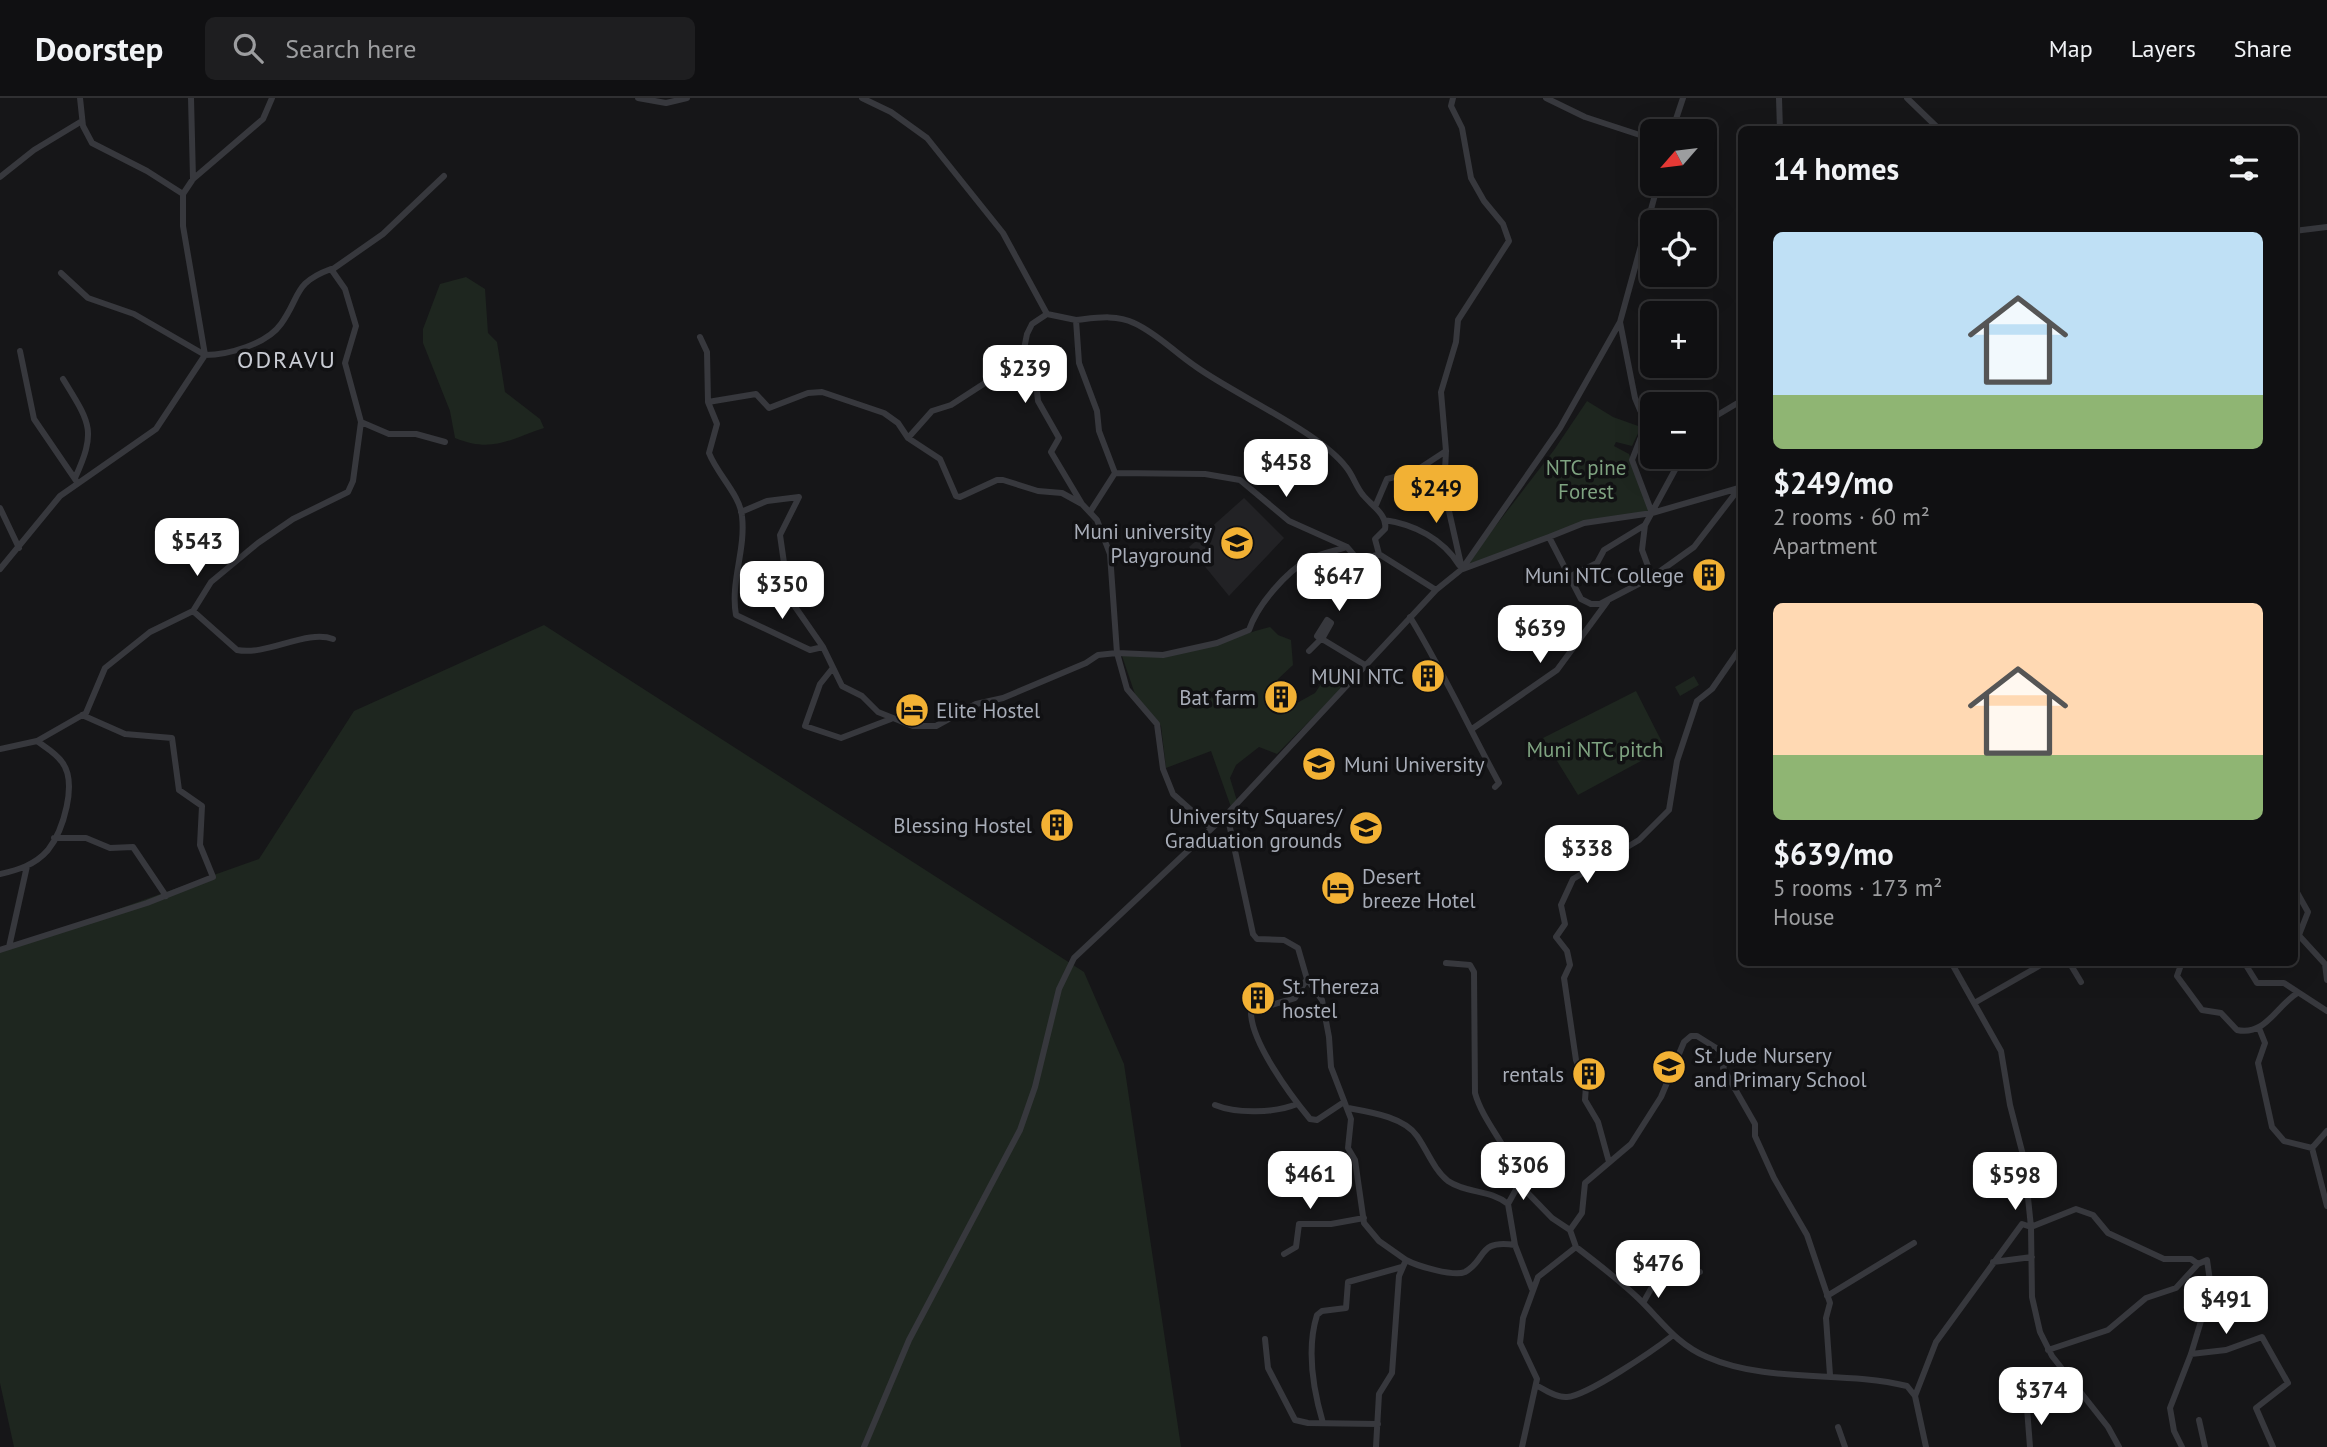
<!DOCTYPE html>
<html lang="en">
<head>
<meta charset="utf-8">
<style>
  body { margin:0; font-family:"PT Sans",sans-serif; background:#1e1e20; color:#f1f3f6; height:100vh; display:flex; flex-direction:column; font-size:26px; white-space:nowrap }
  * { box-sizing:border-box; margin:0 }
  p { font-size:23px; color:#9c9d9f }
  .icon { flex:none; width:38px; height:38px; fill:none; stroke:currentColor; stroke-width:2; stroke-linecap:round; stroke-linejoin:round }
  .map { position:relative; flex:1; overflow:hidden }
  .panel { position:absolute; left:1738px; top:28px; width:560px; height:840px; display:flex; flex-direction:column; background:#101012; border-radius:10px; box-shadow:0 7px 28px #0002,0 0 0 2px #303032 }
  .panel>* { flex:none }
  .needle { width:46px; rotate:242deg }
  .controls { position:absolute; left:1640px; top:21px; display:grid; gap:14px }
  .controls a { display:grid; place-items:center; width:77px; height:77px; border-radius:10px; background:#101012; box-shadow:0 7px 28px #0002,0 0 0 2px #303032; font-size:35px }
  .price { position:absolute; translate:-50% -60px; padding:0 16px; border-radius:14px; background:#fff; color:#222; font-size:23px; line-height:46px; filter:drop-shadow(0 2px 4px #0008) }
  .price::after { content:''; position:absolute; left:50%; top:42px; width:21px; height:16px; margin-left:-10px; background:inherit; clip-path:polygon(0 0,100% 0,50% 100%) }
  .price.active { background:#f2b134; color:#111 }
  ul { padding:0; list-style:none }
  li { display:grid; align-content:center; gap:14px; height:371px; padding:0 35px }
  li span { display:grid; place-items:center; height:217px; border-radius:10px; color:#555 }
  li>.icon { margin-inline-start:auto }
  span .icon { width:126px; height:126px; fill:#fffc; stroke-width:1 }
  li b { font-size:30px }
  h2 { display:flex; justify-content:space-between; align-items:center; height:84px; padding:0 35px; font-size:30px }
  header { display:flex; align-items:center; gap:42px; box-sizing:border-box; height:98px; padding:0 35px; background:#101012; border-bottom:2px solid #303032 }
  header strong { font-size:33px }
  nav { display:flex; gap:38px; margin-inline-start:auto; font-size:24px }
  .search { width:490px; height:63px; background:#1e1e20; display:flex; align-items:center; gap:18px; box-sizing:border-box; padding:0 24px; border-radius:10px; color:#9c9d9f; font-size:26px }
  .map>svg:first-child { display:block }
  .built { fill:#222225 }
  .green { fill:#1e261f }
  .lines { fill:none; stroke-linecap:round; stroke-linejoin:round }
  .street { stroke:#37383d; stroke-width:6 }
  .labels { text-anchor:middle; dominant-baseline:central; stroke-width:7; stroke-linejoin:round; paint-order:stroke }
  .park-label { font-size:21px; fill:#7fa381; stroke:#111113 }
  .poi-label { font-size:21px; fill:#a8adb8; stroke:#111113; text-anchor:end }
  .quarter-label { font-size:24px; letter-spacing:2px; fill:#c9ccd4; stroke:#111113 }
</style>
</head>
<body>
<header>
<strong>Doorstep</strong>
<div class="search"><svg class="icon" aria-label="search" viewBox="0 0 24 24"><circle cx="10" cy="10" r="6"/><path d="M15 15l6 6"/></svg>Search here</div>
<nav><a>Map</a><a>Layers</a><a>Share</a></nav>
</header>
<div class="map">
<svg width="2327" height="1349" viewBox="0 0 2327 1349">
  <rect width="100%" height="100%" fill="#161618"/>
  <path class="built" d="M1244 400 1284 440 1229 498 1189 449Z"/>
  <path class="green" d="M466 179 485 191 488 235 497 244 505 294 540 321 544 330C508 342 492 355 455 340L450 313 423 245V231L440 186Z
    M1587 303 1613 319 1641 329 1632 348 1616 344 1614 348 1629 356 1650 413 1580 425 1464 469 1554 352Z
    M544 527 1084 874 1124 966 1181 1349H14L0 1285V853L259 761 354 613Z
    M1270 529 1278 537 1291 542 1293 567 1278 581 1275 598 1288 610 1315 595 1330 573 1342 574 1349 583 1277 656 1259 649 1236 667 1230 680 1237 703 1231 709 1211 653 1166 670 1161 628 1136 599 1121 555C1174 564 1221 542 1270 529Z
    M1694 578 1699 587 1680 598 1675 589Z
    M1636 593 1665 650 1578 697 1543 640Z"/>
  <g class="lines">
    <path class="street" d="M80 0 83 28 92 45 147 73 183 96
      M191 0 193 81
      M638 0 666 5 687 0
      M862 0 891 14 927 40 1003 135 1047 216 1076 222 1079 265 1097 313 1099 333 1115 375 1090 414
      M1453 0 1451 8 1462 30 1471 80 1484 103 1503 126 1509 143 1458 222 1456 244 1441 294 1446 353 1444 391 1462 471
      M1546 0 1585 19 1652 41
      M1779 0 1780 32
      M1907 0 1940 32
      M1672 33 1683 0
      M0 79 34 52 82 23
      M2294 133 2327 129
      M333 171 383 136 444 78
      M61 175 88 200 134 216 205 257C228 257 267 246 281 226 301 198 293 185 331 171L345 191 356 228 345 265 361 324 389 336H416L445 344
      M1047 216 1032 226 1027 236 1022 261 1036 285 1038 303 1059 340 1051 354 1082 406
      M1076 222C1095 220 1116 216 1134 225 1158 236 1174 254 1195 268 1235 297 1318 333 1346 369 1353 377 1356 389 1363 397 1371 407 1388 417 1385 431L1375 441 1379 456
      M1620 224 1635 300 1646 326 1632 362 1652 415
      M700 239 707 254 708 304 717 326 709 355C717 376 740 397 742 418 746 452 730 484 736 517L810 552 823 549
      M20 253 34 321 77 384
      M63 281C90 325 97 332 75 380
      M708 304 756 296 769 310 808 295 822 294 884 315 898 325 908 340 940 361 956 398 960 399 997 382H1003L1038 393 1062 395 1082 406 1097 422 1110 456 1117 555 1163 557 1217 545 1249 532C1257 508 1286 473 1310 461 1321 455 1335 453 1347 449
      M1704 325 1741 303
      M908 340 932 313 951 307 1022 261
      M1115 375 1205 376 1240 382 1289 423 1347 449 1359 463 1379 456 1436 492
      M1375 409 1387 381 1414 374 1446 353
      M0 410 19 450
      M741 414 767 403 799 399 780 437 789 500 823 549 842 588 862 598 878 614 913 628H936L976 606 1003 600 1086 565 1098 557 1117 555 1127 591 1157 626 1163 671 1173 696 1211 730
      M1384 422C1414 426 1443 441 1459 467
      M1549 439 1584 425 1652 415 1739 390
      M0 471 60 398 156 331 205 257 183 128V96L193 81 263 21 272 0
      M1463 471 1549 439 1581 501 1591 506H1600L1652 479 1694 449 1741 388
      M1569 479 1597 465 1604 452 1645 427
      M1652 479 1642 452 1645 427 1682 359
      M193 513 237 552C267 558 307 531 333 541
      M1410 519C1443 573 1469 630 1499 685L1495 689
      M1309 553 1321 541 1317 538 1327 522 1331 525 1322 541 1365 567
      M832 571 820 586 805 628 841 640 891 621
      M1472 631 1557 572 1607 504
      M37 643 86 615 105 570 150 534 193 513 211 484 258 445 293 421 348 394 353 383 361 324
      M0 651 37 643C45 649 56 655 62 664 78 685 63 733 48 752 35 767 18 772 0 776
      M1227 716 1253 836 1257 841 1284 842 1298 850 1307 881 1322 902 1329 939 1331 969 1351 1021 1348 1050 1355 1062 1364 1125 1379 1143 1406 1162 1399 1178 1392 1275 1379 1296 1376 1349
      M54 740H86L110 750 133 749 166 798
      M2294 789 2308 814 2299 837
      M2294 832 2325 866 2327 882
      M9 849 27 768
      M0 852 147 805 213 779 200 747 202 708 179 692 172 640 125 636 82 617
      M1951 864 2001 953 2010 1007 2024 1061 2031 1129 2032 1199 2040 1234 2052 1258 2108 1329 2119 1349
      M2069 864 2081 884
      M2182 864 2177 878 2202 912 2221 915 2237 932C2265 938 2276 909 2296 896
      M2244 864 2257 885H2284L2327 913
      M1446 865 1470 867 1474 874 1475 995C1484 1027 1512 1051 1519 1086L1508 1106 1515 1147 1532 1191
      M1307 881 1295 900 1251 913C1250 943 1291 998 1310 1021L1317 1022 1344 1004
      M1976 904 2046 864
      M2259 930 2265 945 2258 965 2272 1029 2284 1043 2312 1050
      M1215 1007C1237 1016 1275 1015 1297 1006
      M1348 1010C1370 1014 1404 1019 1417 1038 1427 1052 1434 1072 1448 1083 1467 1096 1490 1091 1508 1106
      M2312 1050 2327 1108
      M2312 1050 2327 1033
      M1609 1064 1598 1024 1585 1002 1586 988 1576 962 1564 880 1570 867 1567 853 1556 839 1565 826 1561 807 1573 781 1639 742 1669 712 1677 663 1697 603 1712 591 1741 549
      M1519 1086 1552 1120 1570 1132
      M1576 1149 1570 1132 1582 1115 1585 1085 1631 1046 1661 999 1684 944 1691 938H1697L1729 958 1723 970 1755 1026V1038L1774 1080 1807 1137 1830 1205 1826 1220 1830 1277
      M1284 1156 1296 1149 1299 1126H1331L1364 1120
      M1406 1162C1417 1168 1454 1179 1465 1174 1487 1162 1477 1141 1515 1147
      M1993 1164 2032 1159
      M1827 1198 1914 1145
      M1643 1205 1652 1189 1700 1174
      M1265 1241 1268 1270 1295 1322 1308 1325 1378 1326
      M2048 1252 2108 1232 2146 1200 2176 1190 2198 1166 2207 1162 2211 1190 2191 1256 2170 1310 2174 1333 2182 1349
      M2191 1256 2226 1252 2262 1239 2288 1285 2256 1310 2273 1349
      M1536 1287C1545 1292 1557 1300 1567 1299 1587 1298 1654 1252 1672 1238
      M1915 1298 1936 1244 2022 1126 2031 1129 2076 1111 2093 1117 2108 1135 2164 1161H2191L2198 1166
      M2027 1310 2030 1349
      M2199 1322 2205 1349
      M1323 1325C1313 1291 1306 1252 1317 1217L1322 1213 1346 1210 1348 1184 1402 1169
      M1838 1329 1845 1349
      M864 1349 909 1242 1020 1032 1035 989 1059 891 1074 860 1227 716 1436 492 1462 471 1560 330 1620 224 1658 86
      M1522 1349 1537 1281 1520 1245 1523 1220 1538 1179 1576 1149C1597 1165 1619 1182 1638 1200 1661 1222 1676 1246 1707 1259 1769 1286 1842 1272 1907 1288L1915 1298 1926 1349"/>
  </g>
  <defs>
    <g id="school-disc" transform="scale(1.75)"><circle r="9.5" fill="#f2b134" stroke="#111113"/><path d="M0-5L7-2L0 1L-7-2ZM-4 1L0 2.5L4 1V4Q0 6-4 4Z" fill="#111"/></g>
    <g id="building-disc" transform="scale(1.75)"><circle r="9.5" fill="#f2b134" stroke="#111113"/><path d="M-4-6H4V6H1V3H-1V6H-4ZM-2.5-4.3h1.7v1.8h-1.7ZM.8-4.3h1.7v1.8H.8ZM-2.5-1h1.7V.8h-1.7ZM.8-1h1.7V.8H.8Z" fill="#111"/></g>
    <g id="hotel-disc" transform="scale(1.75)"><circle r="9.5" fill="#f2b134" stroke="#111113"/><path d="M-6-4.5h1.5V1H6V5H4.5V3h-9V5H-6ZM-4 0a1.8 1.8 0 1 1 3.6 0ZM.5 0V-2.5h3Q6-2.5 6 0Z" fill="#111"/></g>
    <g id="university-disc" transform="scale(1.75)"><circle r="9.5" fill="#f2b134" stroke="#111113"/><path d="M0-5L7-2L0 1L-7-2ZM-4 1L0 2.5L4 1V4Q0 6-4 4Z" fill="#111"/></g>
  </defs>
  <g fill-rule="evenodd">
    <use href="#school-disc" x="1237" y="445"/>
    <use href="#building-disc" x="1709" y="477"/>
    <use href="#building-disc" x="1428" y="578"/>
    <use href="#building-disc" x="1281" y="599"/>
    <use href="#hotel-disc" x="912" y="612"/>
    <use href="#university-disc" x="1319" y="666"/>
    <use href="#building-disc" x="1057" y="727"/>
    <use href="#university-disc" x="1366" y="730"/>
    <use href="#hotel-disc" x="1338" y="790"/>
    <use href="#building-disc" x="1258" y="900"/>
    <use href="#school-disc" x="1669" y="969"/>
    <use href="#building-disc" x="1589" y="976"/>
  </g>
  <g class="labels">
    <g class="park-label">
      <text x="1586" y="369">NTC pine<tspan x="1586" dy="24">Forest</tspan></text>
      <text x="1595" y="651">Muni NTC pitch</text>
    </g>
    <g class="poi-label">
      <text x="1212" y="433">Muni university<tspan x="1212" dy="24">Playground</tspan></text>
      <text x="1684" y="477">Muni NTC College</text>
      <text x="1404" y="578">MUNI NTC</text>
      <text x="1256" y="599">Bat farm</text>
      <text x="936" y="612" text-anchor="start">Elite Hostel</text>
      <text x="1344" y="666" text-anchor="start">Muni University</text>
      <text x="1342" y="718">University Squares/<tspan x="1342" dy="24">Graduation grounds</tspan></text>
      <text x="1032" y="727">Blessing Hostel</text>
      <text x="1362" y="778" text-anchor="start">Desert<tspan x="1362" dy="24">breeze Hotel</tspan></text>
      <text x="1282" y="888" text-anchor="start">St. Thereza<tspan x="1282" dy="24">hostel</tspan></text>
      <text x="1694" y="957" text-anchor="start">St Jude Nursery<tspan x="1694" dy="24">and Primary School</tspan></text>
      <text x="1564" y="976">rentals</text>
    </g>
    <g class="quarter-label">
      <text x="287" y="261">ODRAVU</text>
    </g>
  </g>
</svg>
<div class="controls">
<a><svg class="needle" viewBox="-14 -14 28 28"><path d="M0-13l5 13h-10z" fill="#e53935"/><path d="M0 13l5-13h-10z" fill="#9c9d9f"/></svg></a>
<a><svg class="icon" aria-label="locate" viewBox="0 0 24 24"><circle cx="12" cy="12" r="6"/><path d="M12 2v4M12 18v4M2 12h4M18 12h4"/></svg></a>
<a>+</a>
<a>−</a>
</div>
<b class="price" style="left:1025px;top:307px">$239</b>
<b class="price" style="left:1286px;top:401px">$458</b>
<b class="price active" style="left:1436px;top:427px">$249</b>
<b class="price" style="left:197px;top:480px">$543</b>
<b class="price" style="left:1339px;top:515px">$647</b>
<b class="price" style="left:782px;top:523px">$350</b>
<b class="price" style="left:1540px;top:567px">$639</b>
<b class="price" style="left:1587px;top:787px">$338</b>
<b class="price" style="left:1523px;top:1104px">$306</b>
<b class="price" style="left:1310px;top:1113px">$461</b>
<b class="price" style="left:2015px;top:1114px">$598</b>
<b class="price" style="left:1658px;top:1202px">$476</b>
<b class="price" style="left:2226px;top:1238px">$491</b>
<b class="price" style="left:2041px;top:1329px">$374</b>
<section class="panel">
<h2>14 homes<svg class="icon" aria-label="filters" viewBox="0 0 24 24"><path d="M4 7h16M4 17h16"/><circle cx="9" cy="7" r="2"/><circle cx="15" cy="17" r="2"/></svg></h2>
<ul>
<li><span style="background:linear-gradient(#bfe0f5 75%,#8fb573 0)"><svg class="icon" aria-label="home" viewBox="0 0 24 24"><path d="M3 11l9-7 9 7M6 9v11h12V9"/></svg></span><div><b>$249/mo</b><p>2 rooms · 60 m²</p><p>Apartment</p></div></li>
<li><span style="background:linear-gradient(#ffd9b3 70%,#8fb573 0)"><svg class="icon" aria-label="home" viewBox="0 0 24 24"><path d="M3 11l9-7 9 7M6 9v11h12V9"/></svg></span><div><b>$639/mo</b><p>5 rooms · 173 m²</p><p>House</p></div></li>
</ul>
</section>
</div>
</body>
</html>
